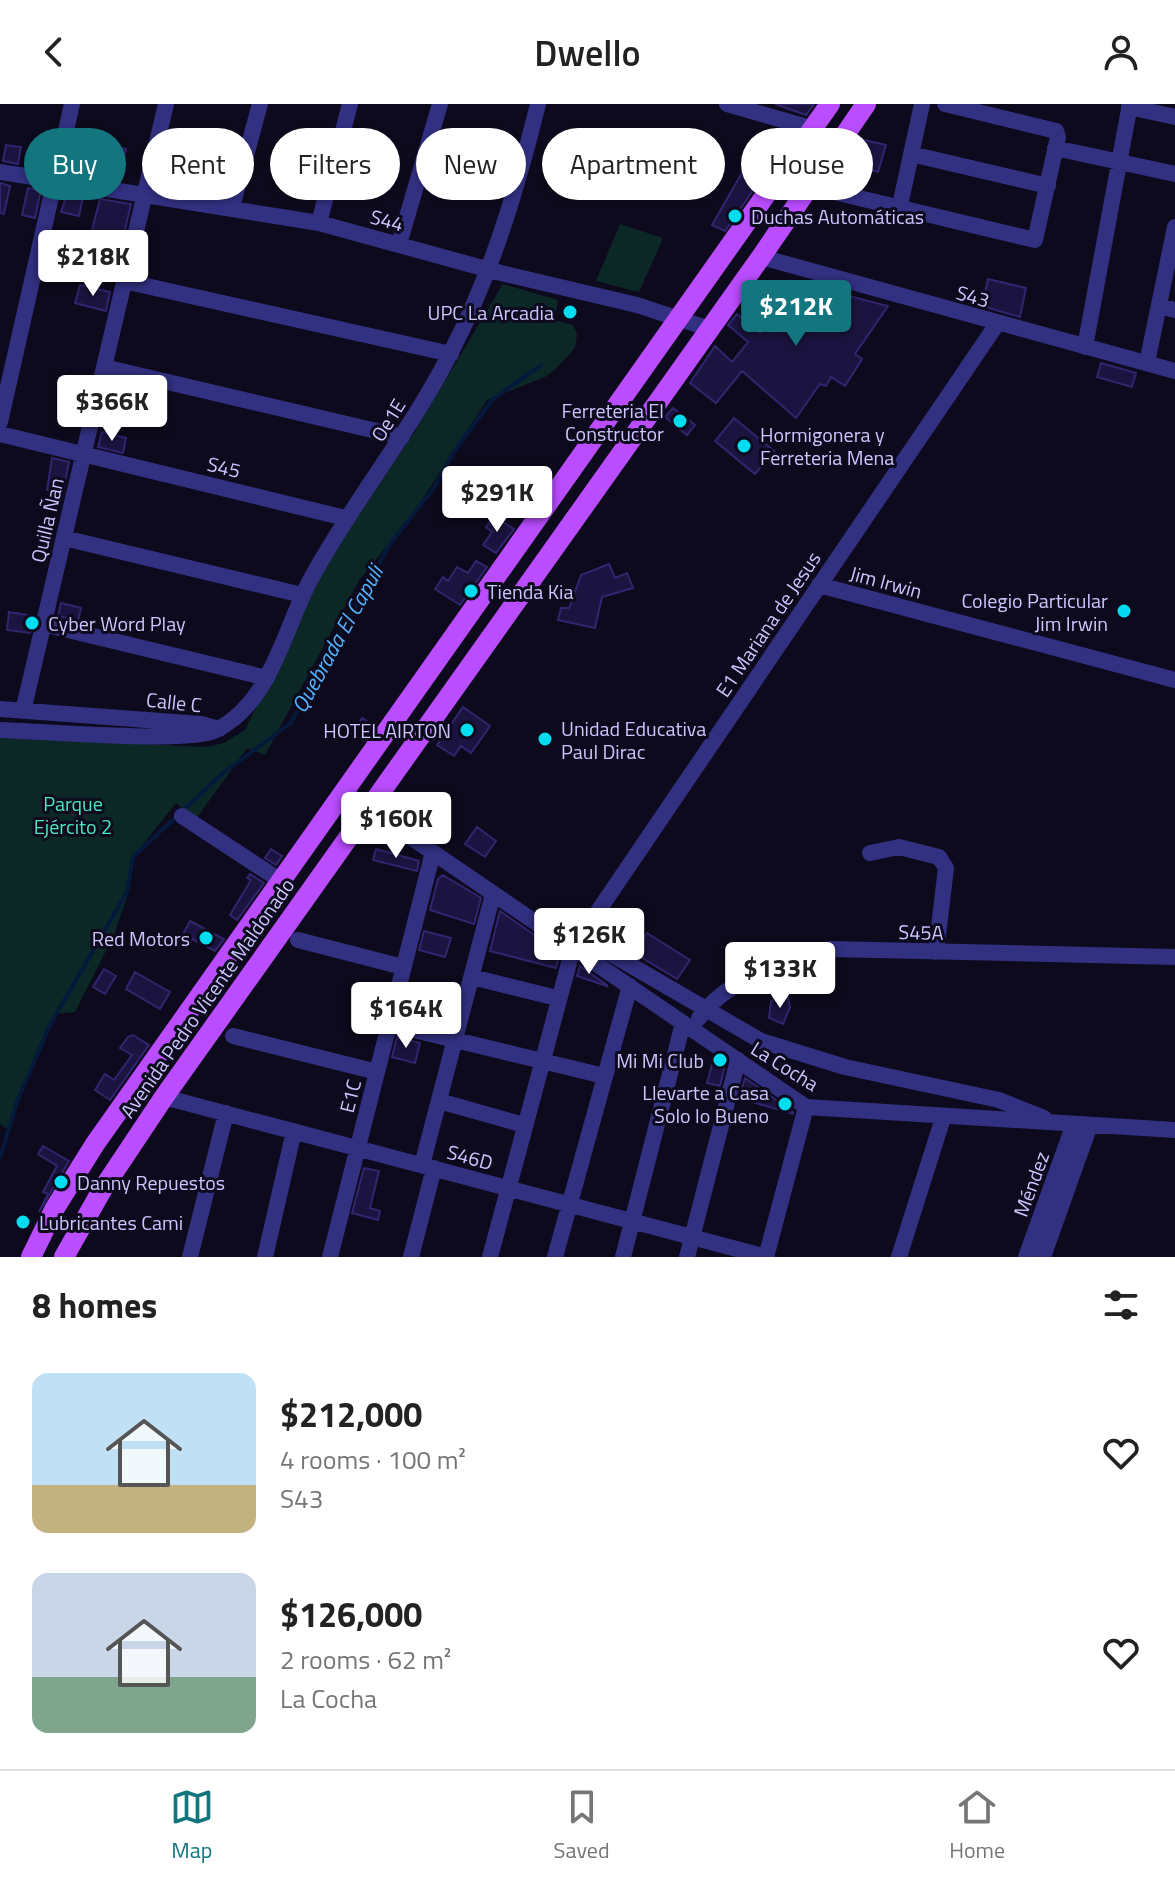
<!DOCTYPE html>
<html lang="en">
<head>
<meta charset="utf-8">
<style>
  body { margin:0; font-family:"Titillium Web",sans-serif; background:#f6f6f6; color:#222; height:100vh; display:flex; flex-direction:column; font-size:30px; white-space:nowrap }
  * { box-sizing:border-box; margin:0 }
  p { font-size:26px; color:#767676 }
  .icon { flex:none; width:44px; height:44px; fill:none; stroke:currentColor; stroke-width:2; stroke-linecap:round; stroke-linejoin:round }
  .map { position:relative; height:1153px; overflow:hidden }
  .sheet { display:flex; flex-direction:column; background:#fff; flex:1 }
  .sheet>* { flex:none }
  .top-card { position:absolute; left:24px; top:24px; width:1128px; height:72px; display:flex; gap:16px }
  .price { position:absolute; translate:-50% -68px; padding:0 18px; border-radius:8px; background:#fff; color:#222; font-size:26px; line-height:52px; filter:drop-shadow(0 2px 4px #0008) }
  .price::after { content:''; position:absolute; left:50%; top:48px; width:24px; height:18px; margin-left:-12px; background:inherit; clip-path:polygon(0 0,100% 0,50% 100%) }
  .price.on { background:#13767f; color:#fff }
  ul { padding:0; list-style:none }
  li { display:flex; align-items:center; gap:24px; height:200px; padding:0 32px }
  li span { display:grid; place-items:center; flex:none; width:224px; height:160px; border-radius:16px; color:#555 }
  li>.icon { margin-inline-start:auto }
  span .icon { width:96px; height:96px; fill:#fffc; stroke-width:1 }
  li b { font-size:34px }
  h2 { display:flex; justify-content:space-between; align-items:center; height:96px; padding:0 32px; font-size:34px }
  .pill { padding:0 28px; border-radius:36px; background:#fff; box-shadow:0 2px 6px #0004; font-size:28px; line-height:72px }
  .pill.on { background:#13767f; color:#fff }
  header { display:flex; justify-content:space-between; align-items:center; height:104px; padding:0 32px; background:#fff; font-size:36px; font-weight:600 }
  .tabs { display:flex; justify-content:space-around; align-items:center; height:112px; border-top:2px solid #e0e0e0; background:#fff; font-size:22px; color:#767676 }
  .tabs a { display:grid; justify-items:center; gap:4px }
  .tabs .on { color:#13767f }
  .map>svg:first-child { display:block }
  .green { fill:#0c2826 }
  .lines { fill:none; stroke-linecap:round; stroke-linejoin:round }
  .stream { stroke:#05193c; stroke-width:4 }
  .building { fill:#1c1440; stroke:#32246e; stroke-width:2 }
  .minor { stroke:#323081; stroke-width:16 }
  .major { stroke:#ba4dff; stroke-width:20 }
  .poi-dot { fill:#00ddf1; stroke:#0d0a1d; stroke-width:3 }
  .labels { text-anchor:middle; dominant-baseline:central; stroke-width:6; stroke-linejoin:round; paint-order:stroke }
  .poi-label { font-size:20px; fill:#ccc6ff; stroke:#0d0a1d; text-anchor:start }
  .street-label { font-size:20px; fill:#ccc6ff; stroke:#0d0a1d }
  .park-label { font-size:20px; fill:#49e8be; stroke:#0d0a1d }
  .water-label { font-size:22px; font-style:italic; fill:#54b3ff; stroke:#0d0a1d }
</style>
</head>
<body>
<header><svg class="icon" aria-label="back" viewBox="0 0 24 24"><path d="M15 5l-7 7 7 7"/></svg>Dwello<svg class="icon" aria-label="person" viewBox="0 0 24 24"><circle cx="12" cy="8" r="4"/><path d="M4 21q1-7 8-7t8 7"/></svg></header>
<div class="map">
<svg width="1175" height="1153" viewBox="0 0 1175 1153">
  <rect width="100%" height="100%" fill="#0d0a1d"/>
  <path class="green" d="M620 120 663 134 639 188 596 177Z
    M503 180 558 196 554 216 573 221 577 230 575 244 556 265 545 273 487 296 410 414 360 475 265 651 247 644 196 715 176 699 133 753 127 793 114 831 75 908 57 910 18 995 9 1026 0 1020V634L206 643 224 639 245 626 348 417 409 337Z"/>
  <g class="lines">
    <path class="stream" d="M0 1054 18 995 50 921 127 788 133 753 223 669 291 619 390 440 433 385 455 346 492 296 541 261"/>
  </g>
  <path class="building" d="M775 0H814L806 11Z
    M79 33 126 45 118 76 76 67 73 62Z
    M864 36 886 41 878 68 864 64 861 76 843 71Z
    M6 41 21 43 18 60 3 57Z
    M754 48 772 59 725 127 712 121Z
    M0 79 10 82 4 110 0 109Z
    M28 84 41 86 35 114 22 111Z
    M67 90 83 93 79 112 61 108Z
    M100 95 131 100 123 134 92 126Z
    M988 175 1026 184 1020 213 982 202Z
    M803 180 888 202 855 250 862 255 845 282 831 273 826 282 820 280 796 314 742 267 716 299 690 279 715 242 732 258 748 238 728 221 737 210 760 229Z
    M80 181 110 188 106 207 75 199Z
    M1101 259 1136 269 1132 283 1097 273Z
    M673 304 695 321 687 331 665 313Z
    M734 314 774 347 755 370 715 337Z
    M102 328 126 334 123 349 98 343Z
    M52 354 69 358 63 389 47 386Z
    M494 412 514 425 496 449 483 441 492 428 486 423Z
    M476 457 487 463 460 501 435 485 443 473 448 477 457 463 468 469Z
    M609 460 615 474 627 469 633 484 602 493 595 524 558 516 561 504H569L581 471Z
    M61 499 81 504 78 517 58 512Z
    M9 508 34 512 30 529 7 526Z
    M463 603 490 622 471 649 461 642 454 652 437 641Z
    M362 614 375 622 364 637 352 629Z
    M477 723 496 737 485 753 465 740Z
    M271 745 282 752 276 761 265 754Z
    M376 745 419 757 417 767 373 756Z
    M250 770 264 779 237 816 230 811 251 776 247 774Z
    M443 771 481 794 474 820 430 806 438 775Z
    M500 807 560 849 556 864 490 847Z
    M190 817 224 835 215 847 183 830Z
    M424 827 451 834 445 853 419 846Z
    M647 829 690 856 677 875 634 849Z
    M580 862 607 881V882L577 872Z
    M104 865 116 872 105 890 93 883Z
    M135 868 170 888 160 905 126 885Z
    M788 893 790 903 783 920 769 914 771 897Z
    M133 931 149 941 110 996 95 986 105 970 114 976 132 951 120 944 128 933Z
    M397 933 420 939 415 959 392 953Z
    M714 953 725 961 720 982 707 979Z
    M745 974 793 1008V1010L739 994Z
    M43 1042 69 1057 39 1108 48 1090 43 1088 57 1062 38 1050Z
    M364 1064 379 1067 370 1104 380 1107 378 1116 352 1109Z"/>
  <g class="lines">
    <path class="minor" d="M727 0 814 25
      M1129 3 1175 13
      M1055 44 1175 70
      M911 50 1048 82
      M0 68 319 119 501 169 637 201 710 225
      M809 82 1035 136 1058 33 1056 27 945 0
      M232 103 260 0
      M899 106 922 0
      M319 119 350 0
      M399 140 440 0
      M761 153 1175 267
      M124 177 451 250
      M1159 202 1175 206
      M1085 243 1130 0
      M1147 259 1175 123
      M104 263 402 333
      M0 318 72 0
      M0 330 345 414
      M64 434 302 491
      M819 481 1175 576
      M43 520 267 574
      M0 605 201 620 219 625
      M23 607 166 0
      M0 626C41 627 188 640 216 626 273 598 284 522 313 471 355 395 410 328 450 250 491 172 517 85 538 0
      M343 687 806 1003 1175 1026
      M182 712 281 777
      M870 749 899 743 939 753 946 764 936 848
      M298 836 403 863
      M574 844 606 847 761 937 845 963 999 996 1044 1014
      M472 873 557 894
      M699 914C729 873 785 857 831 845L1175 853
      M389 920 604 972
      M233 932 377 968
      M164 993 767 1153
      M439 997 524 1021
      M422 1061 493 790
      M190 1153 226 1009
      M265 1153 294 1027
      M330 1153 433 748
      M411 1153 434 1064
      M490 1153 573 844 997 220
      M555 1153 630 882
      M623 1153 683 919
      M687 1153 738 956
      M766 1153 806 1003
      M899 1153 943 1014
      M1026 1153 1074 1020
      M1043 1153 1090 1021"/>
    <path class="major" d="M31 1153 55 1104 95 1040 830 0
      M64 1153 102 1086 164 993 761 153 866 0"/>
  </g>
  <g class="poi-dot">
    <circle cx="735" cy="112" r="8"/>
    <circle cx="570" cy="208" r="8"/>
    <circle cx="680" cy="317" r="8"/>
    <circle cx="744" cy="342" r="8"/>
    <circle cx="471" cy="487" r="8"/>
    <circle cx="1124" cy="507" r="8"/>
    <circle cx="32" cy="519" r="8"/>
    <circle cx="467" cy="626" r="8"/>
    <circle cx="545" cy="635" r="8"/>
    <circle cx="206" cy="834" r="8"/>
    <circle cx="720" cy="956" r="8"/>
    <circle cx="785" cy="1000" r="8"/>
    <circle cx="61" cy="1078" r="8"/>
    <circle cx="23" cy="1118" r="8"/>
  </g>
  <g class="labels">
    <g class="poi-label">
      <text x="751" y="112">Duchas Automáticas</text>
      <text x="554" y="208" text-anchor="end">UPC La Arcadia</text>
      <text x="664" y="306" text-anchor="end">Ferreteria El<tspan x="664" dy="23">Constructor</tspan></text>
      <text x="760" y="330">Hormigonera y<tspan x="760" dy="23">Ferreteria Mena</tspan></text>
      <text x="487" y="487">Tienda Kia</text>
      <text x="1108" y="496" text-anchor="end">Colegio Particular<tspan x="1108" dy="23">Jim Irwin</tspan></text>
      <text x="48" y="519">Cyber Word Play</text>
      <text x="561" y="624">Unidad Educativa<tspan x="561" dy="23">Paul Dirac</tspan></text>
      <text x="451" y="626" text-anchor="end">HOTEL AIRTON</text>
      <text x="190" y="834" text-anchor="end">Red Motors</text>
      <text x="704" y="956" text-anchor="end">Mi Mi Club</text>
      <text x="769" y="988" text-anchor="end">Llevarte a Casa<tspan x="769" dy="23">Solo lo Bueno</tspan></text>
      <text x="77" y="1078">Danny Repuestos</text>
      <text x="39" y="1118">Lubricantes Cami</text>
    </g>
    <g class="street-label">
      <text transform="translate(387 116) rotate(15)">S44</text>
      <text transform="translate(973 192) rotate(16)">S43</text>
      <text transform="translate(388 316) rotate(-58)">Oe1E</text>
      <text transform="translate(224 363) rotate(14)">S45</text>
      <text transform="translate(47 416) rotate(-77)">Quilla Ñan</text>
      <text transform="translate(886 478) rotate(15)">Jim Irwin</text>
      <text transform="translate(768 520) rotate(-56)">E1 Mariana de Jesus</text>
      <text transform="translate(174 598) rotate(6)">Calle C</text>
      <text transform="translate(921 828) rotate(1)">S45A</text>
      <text transform="translate(207 894) rotate(-55)">Avenida Pedro Vicente Maldonado</text>
      <text transform="translate(785 962) rotate(32)">La Cocha</text>
      <text transform="translate(350 992) rotate(-76)">E1C</text>
      <text transform="translate(470 1053) rotate(15)">S46D</text>
      <text transform="translate(1031 1080) rotate(-70)">Méndez</text>
    </g>
    <g class="park-label">
      <text x="73" y="699">Parque<tspan x="73" dy="23">Ejército 2</tspan></text>
    </g>
    <g class="water-label">
      <text transform="translate(337 535) rotate(-61)">Quebrada El Capuli</text>
    </g>
  </g>
</svg>
<b class="price" style="left:93px;top:194px">$218K</b>
<b class="price on" style="left:796px;top:244px">$212K</b>
<b class="price" style="left:112px;top:339px">$366K</b>
<b class="price" style="left:497px;top:430px">$291K</b>
<b class="price" style="left:396px;top:756px">$160K</b>
<b class="price" style="left:589px;top:872px">$126K</b>
<b class="price" style="left:780px;top:906px">$133K</b>
<b class="price" style="left:406px;top:946px">$164K</b>
<div class="top-card">
<a class="pill on">Buy</a>
<a class="pill">Rent</a>
<a class="pill">Filters</a>
<a class="pill">New</a>
<a class="pill">Apartment</a>
<a class="pill">House</a>
</div>
</div>
<section class="sheet">
<h2>8 homes<svg class="icon" aria-label="filters" viewBox="0 0 24 24"><path d="M4 7h16M4 17h16"/><circle cx="9" cy="7" r="2"/><circle cx="15" cy="17" r="2"/></svg></h2>
<ul>
<li><span style="background:linear-gradient(#bfe0f5 70%,#c2b280 0)"><svg class="icon" aria-label="home" viewBox="0 0 24 24"><path d="M3 11l9-7 9 7M6 9v11h12V9"/></svg></span><div><b>$212,000</b><p>4 rooms · 100 m²</p><p>S43</p></div><svg class="icon" aria-label="heart" viewBox="0 0 24 24"><path d="M12 20l-8-8c-3-5 5-10 8-4 3-6 11-1 8 4z"/></svg></li>
<li><span style="background:linear-gradient(#c9d6e8 65%,#7fa58c 0)"><svg class="icon" aria-label="home" viewBox="0 0 24 24"><path d="M3 11l9-7 9 7M6 9v11h12V9"/></svg></span><div><b>$126,000</b><p>2 rooms · 62 m²</p><p>La Cocha</p></div><svg class="icon" aria-label="heart" viewBox="0 0 24 24"><path d="M12 20l-8-8c-3-5 5-10 8-4 3-6 11-1 8 4z"/></svg></li>
</ul>
</section>
<nav class="tabs">
<a class="on"><svg class="icon" aria-label="map" viewBox="0 0 24 24"><path d="M3 6l6-2 6 2 6-2v14l-6 2-6-2-6 2zM9 4v14M15 6v14"/></svg>Map</a>
<a><svg class="icon" aria-label="saved" viewBox="0 0 24 24"><path d="M7 4h10v16l-5-4-5 4z"/></svg>Saved</a>
<a><svg class="icon" aria-label="home" viewBox="0 0 24 24"><path d="M3 11l9-7 9 7M6 9v11h12V9"/></svg>Home</a>
</nav>
</body>
</html>
